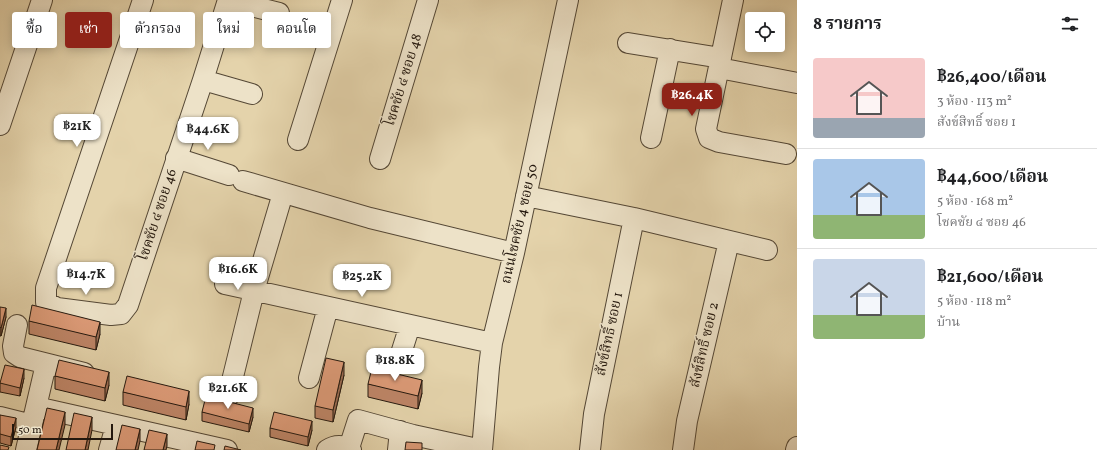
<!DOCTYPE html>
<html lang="th">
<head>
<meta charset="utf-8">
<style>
  body { margin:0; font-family:Vollkorn,"Noto Serif Thai",serif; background:#f2f2f2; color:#202124; height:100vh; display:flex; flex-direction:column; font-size:15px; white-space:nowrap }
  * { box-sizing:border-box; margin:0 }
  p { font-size:13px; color:#757577 }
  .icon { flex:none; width:22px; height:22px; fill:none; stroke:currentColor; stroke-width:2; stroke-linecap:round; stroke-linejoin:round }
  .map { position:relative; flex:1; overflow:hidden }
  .panel { display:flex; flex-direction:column; background:#fff; width:300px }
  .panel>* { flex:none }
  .guide { position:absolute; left:12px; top:12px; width:380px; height:36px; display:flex; gap:8px }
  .fabs { position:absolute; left:745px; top:12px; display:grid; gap:8px }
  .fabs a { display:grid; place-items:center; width:40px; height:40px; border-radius:4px; background:#fff; box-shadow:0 2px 10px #0003; font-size:20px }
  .scale { position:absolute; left:12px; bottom:10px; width:101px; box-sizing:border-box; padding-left:4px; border:2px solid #24180e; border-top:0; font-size:11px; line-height:14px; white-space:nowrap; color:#24180e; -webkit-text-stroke:3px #ede2c8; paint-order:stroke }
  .price { position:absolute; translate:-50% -34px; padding:0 9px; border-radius:8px; background:#fff; color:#222; font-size:13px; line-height:26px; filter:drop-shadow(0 1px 2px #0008) }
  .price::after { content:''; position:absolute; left:50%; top:24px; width:12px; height:9px; margin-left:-6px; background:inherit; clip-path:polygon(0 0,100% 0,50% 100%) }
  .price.active { background:#8f2418; color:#fff }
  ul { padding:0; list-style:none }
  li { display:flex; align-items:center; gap:12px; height:100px; padding:0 16px }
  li+li { border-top:1px solid #e0e0e0 }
  li span { display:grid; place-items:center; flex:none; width:112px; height:80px; border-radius:4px; color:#555 }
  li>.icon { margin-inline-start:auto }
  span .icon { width:48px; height:48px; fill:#fffc; stroke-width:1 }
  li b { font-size:17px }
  h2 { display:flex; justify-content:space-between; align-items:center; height:48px; padding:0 16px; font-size:17px }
  .chip { padding:0 14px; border-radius:4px; background:#fff; box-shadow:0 2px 10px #0003; font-size:14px; line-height:36px }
  .chip.active { background:#8f2418; color:#fff }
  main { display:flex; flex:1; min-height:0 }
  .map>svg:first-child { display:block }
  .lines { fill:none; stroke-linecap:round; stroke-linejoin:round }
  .minor-casing { stroke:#544735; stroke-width:22 }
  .minor { stroke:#ede2c8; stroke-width:20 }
  .wall { fill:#be8567; stroke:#24180e }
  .shaded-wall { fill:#9b6c54; stroke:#24180e }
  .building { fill:#dd9b78; stroke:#24180e }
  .labels { text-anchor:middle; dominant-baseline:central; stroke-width:3; stroke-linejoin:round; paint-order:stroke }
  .street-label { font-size:14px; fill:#24180e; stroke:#ede2c8 }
</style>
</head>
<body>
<main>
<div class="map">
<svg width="797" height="450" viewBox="0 0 797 450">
  <rect width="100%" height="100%" fill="#e4d3ab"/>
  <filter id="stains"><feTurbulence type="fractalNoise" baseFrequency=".005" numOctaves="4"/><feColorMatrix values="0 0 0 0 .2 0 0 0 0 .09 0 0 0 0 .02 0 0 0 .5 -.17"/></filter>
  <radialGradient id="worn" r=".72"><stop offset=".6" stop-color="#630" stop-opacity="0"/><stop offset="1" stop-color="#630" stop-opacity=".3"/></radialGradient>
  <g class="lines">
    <g class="minor-casing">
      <path id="minor" d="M143 0 46 288V302L57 308 111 315 121 314 128 305 203 80 228 0
        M228 0 279 13
        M733 0 706 129 709 138 719 142 786 154
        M628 43 721 58
        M719 68 797 83
        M203 80 252 94
        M0 125 42 0
        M651 138 670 49
        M298 140 342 0
        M176 158 229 175
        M380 159 428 0
        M243 181 370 218 514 253
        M526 196 634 218 767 250
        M225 284 492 343
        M17 325 13 346 14 353 20 357 84 373
        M398 363 410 325
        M309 378 328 307
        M228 397 254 291 283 193
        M36 407 227 450
        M0 417 32 425
        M349 448 358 420 413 435 482 450
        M26 450 46 364
        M109 450 116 426
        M327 450C335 445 343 445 351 450
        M398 450 400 431
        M482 450 489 367 492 343 514 253 568 0
        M590 450 594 414 634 218
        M683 450 687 421 729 241
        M796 450 797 447"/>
    </g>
    <use href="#minor" class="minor"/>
  </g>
  <path class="wall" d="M0 307 6 317 1 336H0Z
    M29 321 100 334 96 350 29 334Z
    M344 375 333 422 315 418V406Z
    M55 376 109 385 105 401 55 389Z
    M24 378 20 396 0 392V383Z
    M368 384 422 393 418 409 368 397Z
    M123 392 189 404 186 420 123 405Z
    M202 412 253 417 249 432 202 421Z
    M0 415 16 427 11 446 0 443Z
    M270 428 312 430 308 446 270 437Z"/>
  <path class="shaded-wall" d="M6 308V317L1 336V328Z
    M100 322V334L96 350V337Z
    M344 362V375L333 422V410Z
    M24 369V378L20 396V388Z
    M109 372V385L105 401V388Z
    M422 380V393L418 409V396Z
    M189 391V404L186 420V407Z
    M253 408V417L249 432V424Z
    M65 412V425L59 450H56Z
    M92 417V430L88 450H85Z
    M16 418V427L11 446V437Z
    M312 421V430L308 446V437Z
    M140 429V441L138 450H135Z
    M167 434V446L166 450H163Z"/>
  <path class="building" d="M32 305 100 322 96 337 29 321Z
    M0 307 6 308 1 328 0 327Z
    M326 358 344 362 333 410 315 406Z
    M59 360 109 372 105 388 55 376Z
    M5 365 24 369 20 388 0 383Z
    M372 368 422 380 418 396 368 384Z
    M127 376 189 391 186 407 123 392Z
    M206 396 253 408 249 424 202 412Z
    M47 408 65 412 56 450H37Z
    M274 412 312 421 308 437 270 428Z
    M74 413 92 417 85 450H66Z
    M0 415 16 418 11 437 0 434Z
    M122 425 140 429 135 450H116Z
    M149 430 167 434 163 450H144Z
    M197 441 215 445 214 450H195Z
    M406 442 422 443V450H405Z
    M0 445 9 447 8 450H0Z
    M225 446 241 450H224Z"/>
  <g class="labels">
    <g class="street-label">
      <text transform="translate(404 80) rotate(-73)">โชคชัย ๔ ซอย 48</text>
      <text transform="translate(158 215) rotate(-72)">โชคชัย ๔ ซอย 46</text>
      <text transform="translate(520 224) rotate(-77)">ถนนโชคชัย 4 ซอย 50</text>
      <text transform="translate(610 334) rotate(-78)">สังข์สิทธิ์ ซอย 1</text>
      <text transform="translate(705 345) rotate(-77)">สังข์สิทธิ์ ซอย 2</text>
    </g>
  </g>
  <rect width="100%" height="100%" filter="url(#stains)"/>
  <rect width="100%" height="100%" fill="url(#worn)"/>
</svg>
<div class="fabs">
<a><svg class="icon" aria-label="locate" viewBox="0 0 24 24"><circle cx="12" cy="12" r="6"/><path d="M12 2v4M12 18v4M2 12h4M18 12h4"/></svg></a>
</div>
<div class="scale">50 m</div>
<b class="price active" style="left:692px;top:117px">฿26.4K</b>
<b class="price" style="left:77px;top:148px">฿21K</b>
<b class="price" style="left:208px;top:151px">฿44.6K</b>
<b class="price" style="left:238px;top:291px">฿16.6K</b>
<b class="price" style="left:86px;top:296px">฿14.7K</b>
<b class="price" style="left:362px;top:298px">฿25.2K</b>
<b class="price" style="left:395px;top:382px">฿18.8K</b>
<b class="price" style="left:228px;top:410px">฿21.6K</b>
<div class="guide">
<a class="chip">ซื้อ</a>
<a class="chip active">เช่า</a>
<a class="chip">ตัวกรอง</a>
<a class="chip">ใหม่</a>
<a class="chip">คอนโด</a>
</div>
</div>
<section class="panel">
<h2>8 รายการ<svg class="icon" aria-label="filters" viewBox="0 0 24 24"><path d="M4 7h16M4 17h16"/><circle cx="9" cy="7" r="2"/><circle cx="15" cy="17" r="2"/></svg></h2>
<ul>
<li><span style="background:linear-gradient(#f6c9c9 75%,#9aa5b1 0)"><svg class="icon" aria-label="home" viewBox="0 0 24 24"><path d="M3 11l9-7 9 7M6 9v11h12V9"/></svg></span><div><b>฿26,400/เดือน</b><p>3 ห้อง · 113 m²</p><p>สังข์สิทธิ์ ซอย 1</p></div></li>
<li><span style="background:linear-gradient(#a9c7e8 70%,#8fb573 0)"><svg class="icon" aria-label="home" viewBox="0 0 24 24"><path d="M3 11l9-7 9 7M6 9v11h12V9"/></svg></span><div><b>฿44,600/เดือน</b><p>5 ห้อง · 168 m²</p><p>โชคชัย ๔ ซอย 46</p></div></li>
<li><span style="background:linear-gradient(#c9d6e8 70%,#8fb573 0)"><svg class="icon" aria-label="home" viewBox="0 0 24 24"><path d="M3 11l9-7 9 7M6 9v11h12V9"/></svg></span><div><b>฿21,600/เดือน</b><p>5 ห้อง · 118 m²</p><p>บ้าน</p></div></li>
</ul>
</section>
</main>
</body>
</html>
